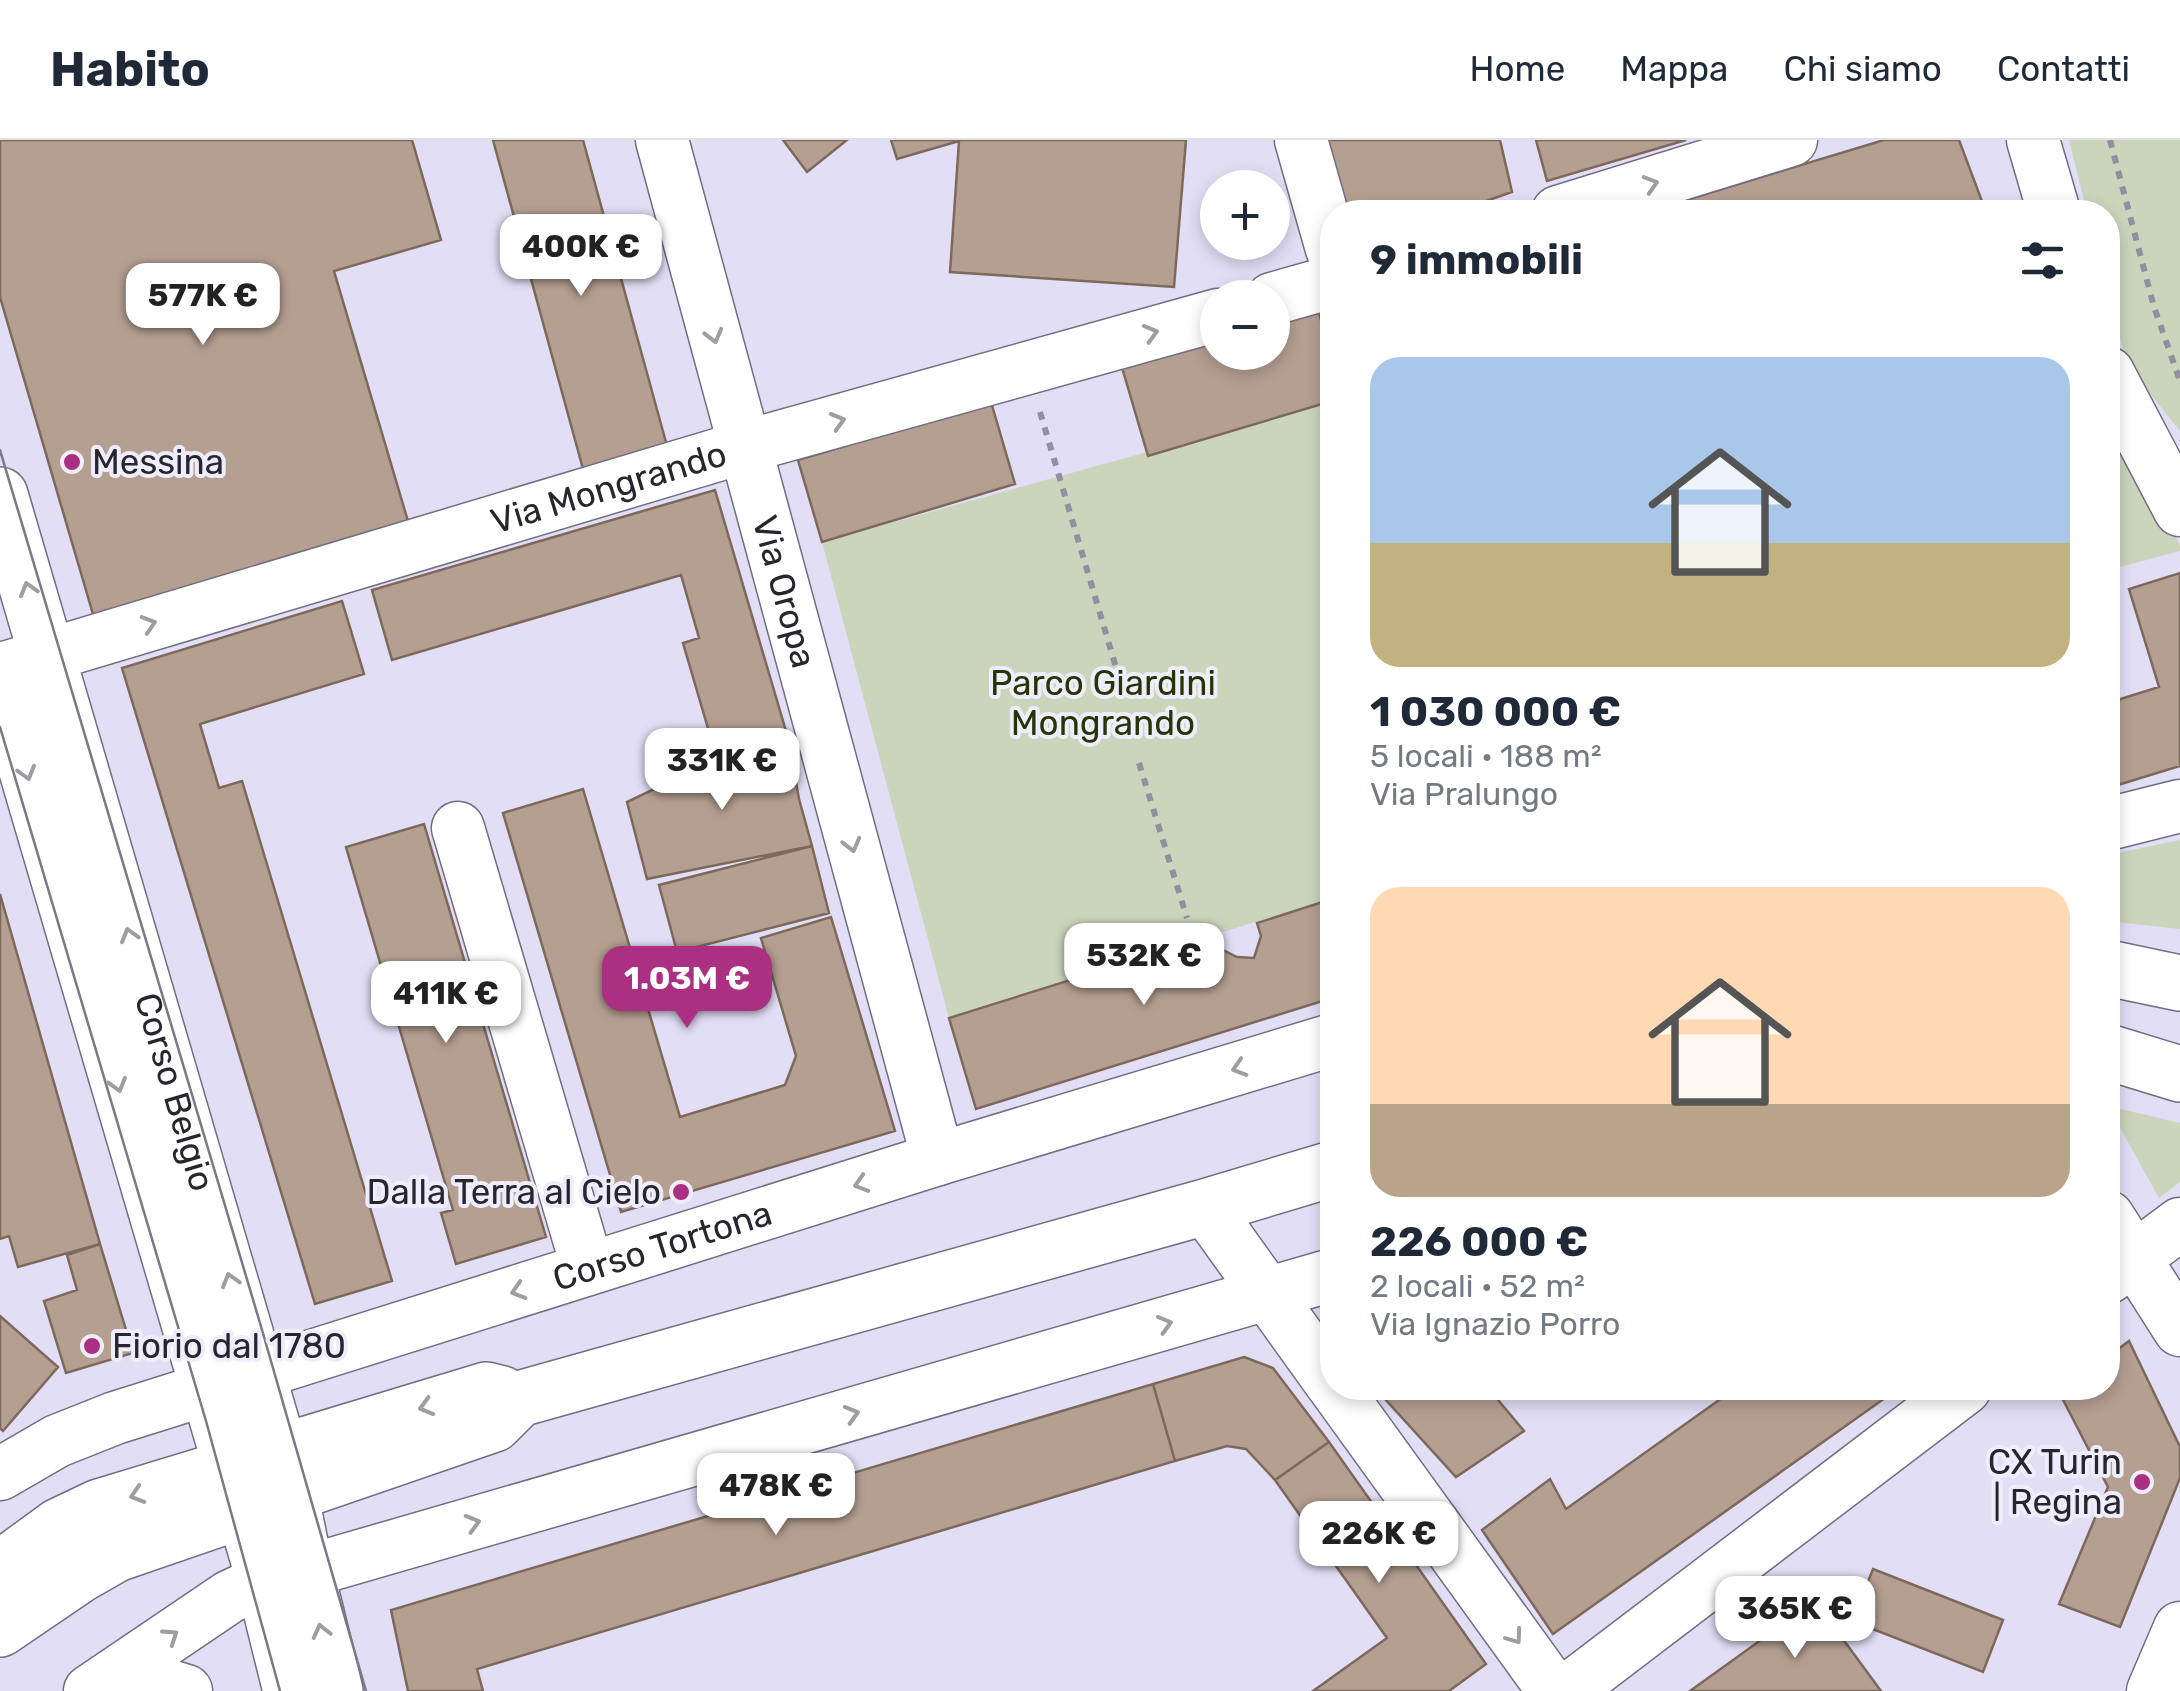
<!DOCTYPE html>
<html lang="it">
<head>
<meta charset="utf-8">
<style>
  body { margin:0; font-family:Rubik,sans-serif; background:#f6f6f7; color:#1f2937; height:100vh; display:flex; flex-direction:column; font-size:38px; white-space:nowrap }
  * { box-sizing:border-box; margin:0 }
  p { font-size:32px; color:#747a83 }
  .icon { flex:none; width:55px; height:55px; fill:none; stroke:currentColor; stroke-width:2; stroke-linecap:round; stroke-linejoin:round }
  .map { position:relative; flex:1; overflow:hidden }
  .side { position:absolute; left:1320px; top:60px; width:800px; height:1200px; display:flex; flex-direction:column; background:#fff; border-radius:40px; box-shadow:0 5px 15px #0003 }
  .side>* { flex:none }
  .fabs { position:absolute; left:1200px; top:30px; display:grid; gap:20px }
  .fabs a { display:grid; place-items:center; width:90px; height:90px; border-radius:50%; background:#fff; box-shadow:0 5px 15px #0003; font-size:50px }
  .price { position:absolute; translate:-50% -85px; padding:0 22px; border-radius:20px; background:#fff; color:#222; font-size:32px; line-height:65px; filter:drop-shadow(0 2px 5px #0008) }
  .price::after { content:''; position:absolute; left:50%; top:60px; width:30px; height:22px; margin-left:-15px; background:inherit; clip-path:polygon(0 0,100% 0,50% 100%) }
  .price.active { background:#ac3082; color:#fff }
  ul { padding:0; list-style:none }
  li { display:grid; align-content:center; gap:20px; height:530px; padding:0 50px }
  li span { display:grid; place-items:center; height:310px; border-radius:30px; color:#555 }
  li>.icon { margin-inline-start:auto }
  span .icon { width:180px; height:180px; fill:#fffc; stroke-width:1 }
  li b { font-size:42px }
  h2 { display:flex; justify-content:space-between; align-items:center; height:120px; padding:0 50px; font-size:42px }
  header { display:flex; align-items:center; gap:60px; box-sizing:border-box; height:140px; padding:0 50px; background:#fff; border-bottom:2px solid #e0e1e3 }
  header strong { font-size:48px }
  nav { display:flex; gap:55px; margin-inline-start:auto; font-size:35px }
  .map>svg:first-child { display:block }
  .green { fill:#cbd5bc }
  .building { fill:#b59f91; stroke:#7d695c; stroke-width:2.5 }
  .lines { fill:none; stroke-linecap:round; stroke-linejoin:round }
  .minor-casing { stroke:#716d83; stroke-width:55 }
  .major-casing { stroke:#716d83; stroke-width:58 }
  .path { stroke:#928fa1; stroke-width:6; stroke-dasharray:8 8; stroke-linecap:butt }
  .minor { stroke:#fff; stroke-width:52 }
  .major { stroke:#fff; stroke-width:55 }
  .tram { stroke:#7b7888; stroke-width:2.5 }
  .oneway { stroke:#9e9da1 }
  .poi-dot { fill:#ac3082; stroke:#efedfb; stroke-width:4 }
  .labels { text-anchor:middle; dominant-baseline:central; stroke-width:8; stroke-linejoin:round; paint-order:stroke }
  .poi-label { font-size:35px; fill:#27262f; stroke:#efedfb; text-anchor:start }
  .street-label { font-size:35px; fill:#27262f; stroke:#efedfb }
  .park-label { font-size:35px; fill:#273405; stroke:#efedfb }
</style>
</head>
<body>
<header>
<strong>Habito</strong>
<nav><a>Home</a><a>Mappa</a><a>Chi siamo</a><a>Contatti</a></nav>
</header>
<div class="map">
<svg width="2180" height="1551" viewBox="0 0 2180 1551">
  <rect width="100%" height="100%" fill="#e2def6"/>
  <path class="green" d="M2069 0H2180V291L2127 225 2108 151V72H2087Z
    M2108 260 2180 405V411L2120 427 2108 388Z
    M1332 261V758L949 878 822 402Z
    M2180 700V789L2108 781V715Z
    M2108 966 2180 983V1042L2159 1058Z"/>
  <path class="building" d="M0 0H412L441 100 334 131 410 388 95 481 0 157Z
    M493 0H583L667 306 583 329Z
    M783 0H847L807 32Z
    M891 0H1186L1174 147 950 132 959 1 897 19Z
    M1325 0H1500L1512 52 1455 72H1346Z
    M1536 0H1686L1547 41Z
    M1884 0H1959L1986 72H1646Z
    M1317 166 1332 220V261L1148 316 1121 224 1218 195V212H1272V179Z
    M991 262 1015 344 822 402 798 320Z
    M715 350 788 598 717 619 683 503 699 498 681 435 392 520 372 450Z
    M2180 433V626L2108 648V563L2159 547 2129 449Z
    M342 461 364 534 200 584 219 648 242 641 392 1141 315 1164 122 528Z
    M788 598 799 659 812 706 647 739 627 662 717 619Z
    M583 649 680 977 785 945 796 916 761 798 831 777 895 991 621 1072 503 673Z
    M424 684 546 1097 456 1124 441 1073 453 1070 346 707Z
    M812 706 829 773 677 812 659 745Z
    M0 754 100 1104 18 1127 9 1096 0 1099Z
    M1332 759V858L976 969 949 878 1189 803 1192 810 1213 805 1237 817 1254 818 1261 796 1257 783Z
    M100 1104 133 1213 66 1233 44 1161 77 1150 67 1115Z
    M0 1176 58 1227 3 1291 0 1288Z
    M2129 1201 2180 1307V1338L2120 1487 2059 1464 2108 1347 2059 1252 2065 1248H2108V1217Z
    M1244 1217 1273 1228 1329 1302 1275 1340 1246 1309 1227 1306 1175 1321 1153 1244Z
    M1153 1244 1175 1321 477 1529 483 1551H408L391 1470Z
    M1375 1248H1488L1524 1291 1456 1337Z
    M1736 1248H1899L1553 1494 1482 1390 1550 1339 1566 1369Z
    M1329 1302 1486 1524 1449 1551H1313L1387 1498 1275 1340Z
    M1873 1429 2003 1480 1983 1532 1852 1481Z
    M1815 1461 1881 1551H1690Z"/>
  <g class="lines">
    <g class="minor-casing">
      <g id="minor">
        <path id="s1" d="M662 0 938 1019"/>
        <path d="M1301 0 1332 109"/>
        <path d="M2033 0 2054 72"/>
        <path d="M1558 72 1791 0"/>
        <path d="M1272 159 1332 142"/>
        <path d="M2108 233 2180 370"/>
        <path id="s2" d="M5 528 744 307 1218 175"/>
        <path d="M2108 684 2180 666"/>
        <path d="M458 688 588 1129"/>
        <path d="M1205 1067 1332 1244"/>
        <path d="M2108 1077 2180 1190"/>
        <path d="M2109 1137 2180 1084"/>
        <path d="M1335 1248 1554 1551"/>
        <path id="s3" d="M0 1334 57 1301 115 1278 938 1019 1332 900"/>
        <path d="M98 1548C129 1538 155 1540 186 1551"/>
        <path d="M90 1551 229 1457 246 1449 1332 1135"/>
        <path d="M1567 1551 1965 1248"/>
        <path d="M2153 1551 2180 1488"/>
      </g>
    </g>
    <g class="major-casing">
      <g id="major">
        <path id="s4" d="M0 355 285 1329 306 1432 335 1551"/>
        <path d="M0 539 258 1418 291 1551"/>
        <path d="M2108 828 2180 843"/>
        <path d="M2108 912 2180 934"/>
        <path d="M0 1429 59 1386 99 1367 486 1250 502 1254"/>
        <path d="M0 1489 81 1434 116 1414 494 1284 519 1259 1205 1067 1332 1029"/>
      </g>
    </g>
    <path class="path" d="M2110 0 2154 167 2180 241
      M1040 272 1118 534
      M1139 623 1187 778"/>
    <use href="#minor" class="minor"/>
    <use href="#major" class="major"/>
    <path class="tram" d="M0 310 260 1183 366 1551
      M0 587 206 1281 280 1551"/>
  </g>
  <defs><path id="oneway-chevron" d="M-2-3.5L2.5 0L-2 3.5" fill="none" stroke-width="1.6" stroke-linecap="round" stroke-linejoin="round" transform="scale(2.5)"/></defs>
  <g class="oneway">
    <use href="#oneway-chevron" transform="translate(1651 44) rotate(-17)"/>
    <use href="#oneway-chevron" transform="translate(1151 193) rotate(-16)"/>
    <use href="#oneway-chevron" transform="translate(714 196) rotate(75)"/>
    <use href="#oneway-chevron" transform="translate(838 281) rotate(-16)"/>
    <use href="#oneway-chevron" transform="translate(28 449) rotate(-106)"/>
    <use href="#oneway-chevron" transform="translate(149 484) rotate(-17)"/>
    <use href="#oneway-chevron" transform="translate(27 633) rotate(74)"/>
    <use href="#oneway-chevron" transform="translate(852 705) rotate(75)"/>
    <use href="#oneway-chevron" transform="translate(129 795) rotate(-106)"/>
    <use href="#oneway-chevron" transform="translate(1239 928) rotate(163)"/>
    <use href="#oneway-chevron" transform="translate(118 945) rotate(74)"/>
    <use href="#oneway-chevron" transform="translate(861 1044) rotate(163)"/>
    <use href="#oneway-chevron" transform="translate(230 1140) rotate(-106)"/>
    <use href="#oneway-chevron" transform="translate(518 1151) rotate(163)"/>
    <use href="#oneway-chevron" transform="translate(1165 1184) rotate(-16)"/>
    <use href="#oneway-chevron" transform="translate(426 1267) rotate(164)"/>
    <use href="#oneway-chevron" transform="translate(852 1274) rotate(-16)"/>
    <use href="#oneway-chevron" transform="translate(137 1355) rotate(163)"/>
    <use href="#oneway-chevron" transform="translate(473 1383) rotate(-16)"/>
    <use href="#oneway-chevron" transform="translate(321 1491) rotate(-104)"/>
    <use href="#oneway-chevron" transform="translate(171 1496) rotate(-34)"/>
    <use href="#oneway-chevron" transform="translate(1515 1497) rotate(54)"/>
  </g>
  <g class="poi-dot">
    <circle cx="72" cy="322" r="10"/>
    <circle cx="681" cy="1052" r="10"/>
    <circle cx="92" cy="1206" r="10"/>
    <circle cx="2142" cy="1342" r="10"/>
  </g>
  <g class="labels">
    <g class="poi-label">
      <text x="92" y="322">Messina</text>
      <text x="661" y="1052" text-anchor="end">Dalla Terra al Cielo</text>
      <text x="112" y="1206">Fiorio dal 1780</text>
      <text x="2122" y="1322" text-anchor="end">CX Turin<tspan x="2122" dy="40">| Regina</tspan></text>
    </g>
    <g class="street-label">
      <text stroke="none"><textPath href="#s2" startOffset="630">Via Mongrando</textPath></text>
      <text stroke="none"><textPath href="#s1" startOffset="468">Via Oropa</textPath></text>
      <text stroke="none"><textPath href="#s4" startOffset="622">Corso Belgio</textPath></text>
      <text stroke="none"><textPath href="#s3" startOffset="702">Corso Tortona</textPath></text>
    </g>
    <g class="park-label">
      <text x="1103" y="543">Parco Giardini<tspan x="1103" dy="40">Mongrando</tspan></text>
    </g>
  </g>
</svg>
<div class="fabs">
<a>+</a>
<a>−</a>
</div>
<b class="price" style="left:581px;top:159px">400K €</b>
<b class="price" style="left:203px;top:208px">577K €</b>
<b class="price" style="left:722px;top:673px">331K €</b>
<b class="price" style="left:1144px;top:868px">532K €</b>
<b class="price active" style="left:687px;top:891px">1.03M €</b>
<b class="price" style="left:446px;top:906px">411K €</b>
<b class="price" style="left:776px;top:1398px">478K €</b>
<b class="price" style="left:1379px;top:1446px">226K €</b>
<b class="price" style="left:1795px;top:1521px">365K €</b>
<section class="side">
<h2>9 immobili<svg class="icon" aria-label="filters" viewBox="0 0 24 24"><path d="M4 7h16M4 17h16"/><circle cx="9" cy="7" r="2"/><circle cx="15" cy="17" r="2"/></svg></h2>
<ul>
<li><span style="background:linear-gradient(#a9c7e8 60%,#c2b280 0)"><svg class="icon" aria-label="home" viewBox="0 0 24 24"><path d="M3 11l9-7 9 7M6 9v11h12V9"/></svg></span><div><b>1 030 000 €</b><p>5 locali · 188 m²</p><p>Via Pralungo</p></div></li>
<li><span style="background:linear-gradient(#ffd9b3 70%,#b9a48a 0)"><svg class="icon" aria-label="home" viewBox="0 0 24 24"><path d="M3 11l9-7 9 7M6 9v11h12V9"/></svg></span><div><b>226 000 €</b><p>2 locali · 52 m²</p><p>Via Ignazio Porro</p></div></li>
</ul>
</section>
</div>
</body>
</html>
